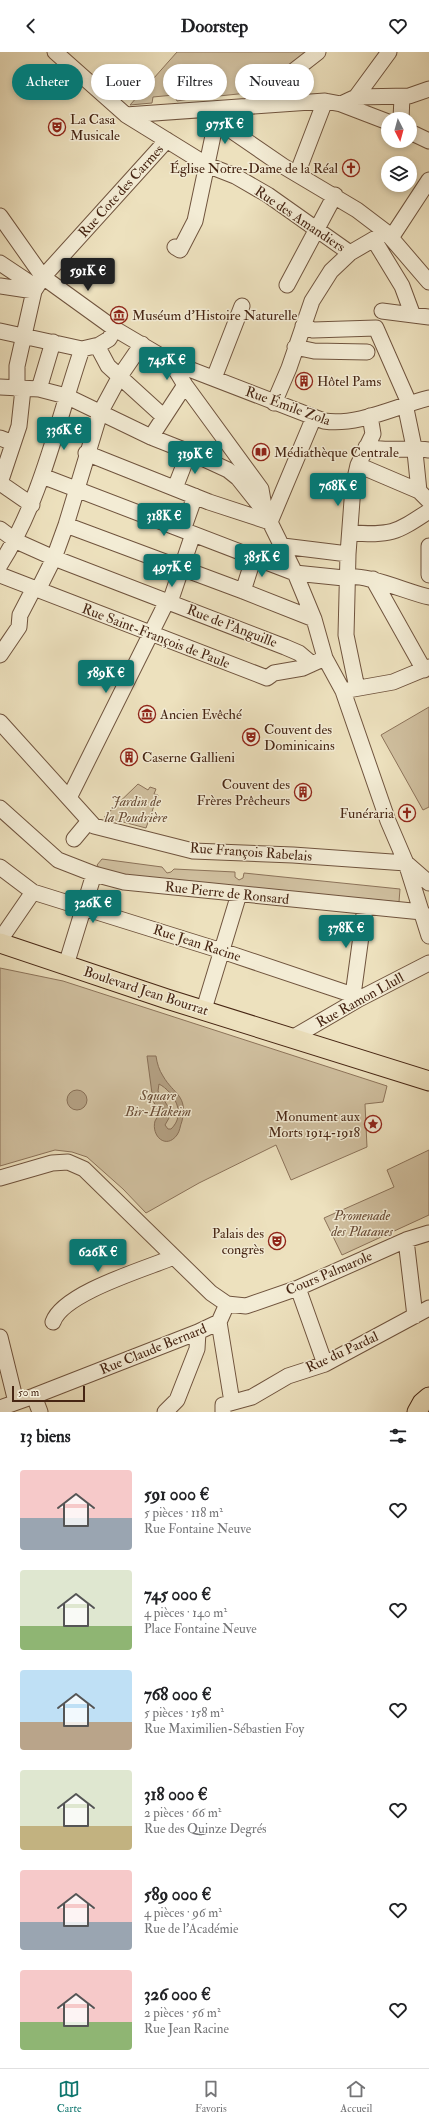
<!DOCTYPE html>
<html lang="fr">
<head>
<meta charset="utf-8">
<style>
  body { margin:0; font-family:"IM FELL Double Pica",serif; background:#f6f6f6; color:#202124; height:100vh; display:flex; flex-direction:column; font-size:15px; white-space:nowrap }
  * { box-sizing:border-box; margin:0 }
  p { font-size:13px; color:#757577 }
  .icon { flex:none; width:22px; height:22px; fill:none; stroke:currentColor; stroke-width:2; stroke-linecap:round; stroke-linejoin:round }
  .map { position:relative; height:1360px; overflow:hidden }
  .sheet { display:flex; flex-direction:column; background:#fff; flex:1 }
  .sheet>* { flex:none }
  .hud { position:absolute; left:12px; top:12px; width:405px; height:36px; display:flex; gap:8px }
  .needle { width:26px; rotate:174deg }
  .fabs { position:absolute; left:381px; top:60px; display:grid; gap:8px }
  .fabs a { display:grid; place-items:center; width:36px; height:36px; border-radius:50%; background:#fff; box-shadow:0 2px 6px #0003; font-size:20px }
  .scale { position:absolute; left:12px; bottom:10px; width:73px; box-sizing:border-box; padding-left:4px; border:2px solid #462513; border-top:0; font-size:11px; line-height:14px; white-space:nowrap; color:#462513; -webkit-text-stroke:3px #f3ecd5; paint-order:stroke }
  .price { position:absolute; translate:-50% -34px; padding:0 9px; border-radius:4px; background:#0f766e; color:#fff; font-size:13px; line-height:26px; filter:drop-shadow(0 1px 2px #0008) }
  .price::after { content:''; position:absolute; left:50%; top:24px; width:12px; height:9px; margin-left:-6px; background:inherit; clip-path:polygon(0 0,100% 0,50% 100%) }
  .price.current { background:#222; color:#fff }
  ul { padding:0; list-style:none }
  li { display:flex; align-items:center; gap:12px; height:100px; padding:0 20px }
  li span { display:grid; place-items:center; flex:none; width:112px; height:80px; border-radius:4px; color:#555 }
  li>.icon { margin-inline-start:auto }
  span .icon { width:48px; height:48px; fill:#fffc; stroke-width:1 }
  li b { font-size:17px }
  h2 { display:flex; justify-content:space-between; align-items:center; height:48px; padding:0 20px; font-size:17px }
  .pill { padding:0 14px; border-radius:18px; background:#fff; box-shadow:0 2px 6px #0003; font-size:14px; line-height:36px }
  .pill.current { background:#0f766e; color:#fff }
  header { display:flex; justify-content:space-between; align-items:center; height:52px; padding:0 20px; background:#fff; font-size:18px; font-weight:700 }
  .tab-bar { display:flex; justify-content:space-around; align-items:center; height:56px; border-top:1px solid #e0e0e0; background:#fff; font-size:11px; color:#757577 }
  .tab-bar a { display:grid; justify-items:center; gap:2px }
  .tab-bar .current { color:#0f766e }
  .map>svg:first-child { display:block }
  .green { fill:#d1c1a1; stroke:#8c735a }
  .water { fill:#b4a184; stroke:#886f57; fill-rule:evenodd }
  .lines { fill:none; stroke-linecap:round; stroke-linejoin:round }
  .minor-casing { stroke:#70543e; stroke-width:17 }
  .major-casing { stroke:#462513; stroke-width:21 }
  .minor { stroke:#f3ecd5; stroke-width:15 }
  .major { stroke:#ede1be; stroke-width:19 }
  .labels { text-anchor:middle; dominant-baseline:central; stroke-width:3; stroke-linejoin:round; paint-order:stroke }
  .poi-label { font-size:14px; fill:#462513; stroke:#f3ecd5; text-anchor:start }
  .street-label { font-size:14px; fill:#462513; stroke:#f3ecd5 }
  .park-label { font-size:14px; font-style:italic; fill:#694c36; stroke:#f3ecd5 }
</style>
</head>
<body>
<header><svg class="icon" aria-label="back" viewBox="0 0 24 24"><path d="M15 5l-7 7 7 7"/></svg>Doorstep<svg class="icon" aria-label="heart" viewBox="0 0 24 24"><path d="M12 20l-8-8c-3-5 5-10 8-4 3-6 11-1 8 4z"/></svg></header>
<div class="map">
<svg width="429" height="1360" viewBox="0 0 429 1360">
  <rect width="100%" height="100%" fill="#ede1be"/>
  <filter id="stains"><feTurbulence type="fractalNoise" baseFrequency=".005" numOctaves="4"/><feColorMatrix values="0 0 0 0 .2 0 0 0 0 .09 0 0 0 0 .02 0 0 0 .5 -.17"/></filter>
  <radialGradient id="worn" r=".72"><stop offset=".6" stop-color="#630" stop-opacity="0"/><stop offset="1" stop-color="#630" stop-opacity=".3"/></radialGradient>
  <path class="green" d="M177 0H308L257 40 219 44 212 35 189 47 177 49 174 43 153 45 152 51 130 53Z
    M429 655V755L423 758 381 683Z
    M138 732 148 738 150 735 156 737 154 742 158 743 146 776 104 765Z
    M102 807 162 815 167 821 171 820 174 817 235 820V825L239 828 243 826 244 821 400 837 399 850 122 824 101 818 97 813Z
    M0 916 63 929 387 1034 383 1050 365 1052 367 1095 291 1128 276 1093 199 1131 146 1161 123 1137 87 1105 72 1100 55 1098 0 1114Z
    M429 1098V1163L342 1203 324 1166 394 1135 387 1118Z"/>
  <path class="water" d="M147 1004H156C157 1011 159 1018 163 1024 174 1043 188 1043 182 1069 180 1074 180 1079 177 1083 166 1098 151 1084 155 1069 157 1064 162 1062 163 1056L156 1054 153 1049ZM159 1032C174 1040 187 1062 171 1077H168L165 1073 169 1066 166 1062 169 1056 158 1039Z
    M67 1048a10 10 0 1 1 20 0a10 10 0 1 1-20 0Z"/>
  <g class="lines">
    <g class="minor-casing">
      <path id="minor" d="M55 0 126 63 207 113 235 124 268 143 350 201
        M356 45 389 0
        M341 52 356 45 409 44 429 37
        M250 53 318 0
        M126 63 325 49 341 52 388 70
        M401 67 402 45
        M216 68 283 114 357 158 386 180 429 230
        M410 80 429 89
        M297 122 325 49
        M0 164 43 225 115 277 171 310 324 369C359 374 396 354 429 346
        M391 186 429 128
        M374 188 402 234 412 261
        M175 195 180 198 195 169 218 60
        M0 211 36 235
        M287 233 335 143
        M0 234 34 239
        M382 259 429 265
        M303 274 313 278 376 276 409 351
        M0 279 82 297 99 293 109 287 115 277
        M99 293 100 299 108 314 164 365
        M295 295 314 299 367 300
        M171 310 185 333 261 437 265 460 295 521 314 567 325 606 343 639 388 769 406 811 429 884
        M214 326 242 254
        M0 335 39 337 66 344 151 385 189 400 228 418 238 426 265 460
        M17 337V314L34 239 43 225 167 88
        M39 337 53 290
        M274 351 289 316 312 249 331 219 350 201 386 180
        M405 352 415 400 419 439
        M151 385 185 333
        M0 386 13 391
        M366 395C387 400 408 395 429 398
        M86 401 209 450 270 470 314 365
        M358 413 419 439 429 449
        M42 424 295 521 344 526C361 519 409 541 429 545
        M0 431 19 374 23 337
        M0 431 32 453
        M175 436 189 400
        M66 473 243 539 314 567
        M0 477 16 489 54 506 285 595 299 601 312 612
        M183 478 195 444
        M350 481C392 483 394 482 429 459
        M283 494 348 502
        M429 494V523
        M0 513C42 447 57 370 82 297
        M0 523 267 626 274 621 303 616 325 606
        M373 527 424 618
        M38 538 54 506 66 473 100 361 120 324 142 292
        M243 539 254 505
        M170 550 193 482
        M0 603 19 575 20 563 34 536
        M357 636 346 583 348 502 353 435 358 413 373 382 370 364
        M348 638 393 630 429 615
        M0 670 94 774 193 799 293 803 406 811
        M69 746 167 549
        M0 756 58 808 94 822 124 830 422 860
        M74 787 89 769
        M406 811 429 831
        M0 815 33 840 222 899 353 943 359 947
        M0 888 33 840
        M66 913 94 822
        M353 943 365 855
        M204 957 239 842
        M292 986 359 947 429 911
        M0 1126 52 1111 68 1110 84 1117 211 1241 227 1252 246 1254 298 1236 406 1188 429 1181
        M406 1188 415 1264
        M298 1236 325 1312
        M53 1270C63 1241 145 1217 174 1205
        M219 1270 232 1350
        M0 1285 16 1350
        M34 1344 40 1360
        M0 1356 34 1344 198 1280 219 1270 227 1252
        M165 1360 177 1348 197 1297 198 1280
        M223 1360V1353L252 1345 288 1324 325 1312 429 1256"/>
    </g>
    <g class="major-casing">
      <path id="major" d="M0 891 167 947 429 1029
        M417 1360 422 1351 429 1345"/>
    </g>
    <use href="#minor" class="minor"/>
    <use href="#major" class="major"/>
  </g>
  <defs>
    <g id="theatre-ring" transform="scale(0.9)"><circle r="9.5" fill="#f3ecd5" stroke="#8f2418" stroke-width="1.5"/><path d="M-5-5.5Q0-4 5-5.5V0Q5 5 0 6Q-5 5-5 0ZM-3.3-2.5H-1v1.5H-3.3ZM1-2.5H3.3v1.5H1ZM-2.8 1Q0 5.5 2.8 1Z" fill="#8f2418"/></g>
    <g id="church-ring" transform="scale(0.9)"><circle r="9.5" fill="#f3ecd5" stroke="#8f2418" stroke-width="1.5"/><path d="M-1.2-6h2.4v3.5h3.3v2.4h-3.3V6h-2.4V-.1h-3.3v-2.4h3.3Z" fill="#8f2418"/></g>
    <g id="museum-ring" transform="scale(0.9)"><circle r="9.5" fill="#f3ecd5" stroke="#8f2418" stroke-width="1.5"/><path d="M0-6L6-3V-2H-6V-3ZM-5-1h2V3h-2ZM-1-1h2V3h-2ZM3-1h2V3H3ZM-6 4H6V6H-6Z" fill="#8f2418"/></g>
    <g id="building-ring" transform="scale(0.9)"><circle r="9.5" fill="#f3ecd5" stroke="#8f2418" stroke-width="1.5"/><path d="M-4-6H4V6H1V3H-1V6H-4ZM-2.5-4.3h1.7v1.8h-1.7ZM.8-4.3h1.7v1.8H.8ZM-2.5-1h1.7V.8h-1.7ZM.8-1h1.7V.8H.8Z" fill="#8f2418"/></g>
    <g id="library-ring" transform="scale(0.9)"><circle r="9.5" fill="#f3ecd5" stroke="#8f2418" stroke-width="1.5"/><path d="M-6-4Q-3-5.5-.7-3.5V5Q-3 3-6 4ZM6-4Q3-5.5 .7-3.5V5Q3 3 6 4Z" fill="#8f2418"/></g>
    <g id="sight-ring" transform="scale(0.9)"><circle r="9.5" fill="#f3ecd5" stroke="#8f2418" stroke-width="1.5"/><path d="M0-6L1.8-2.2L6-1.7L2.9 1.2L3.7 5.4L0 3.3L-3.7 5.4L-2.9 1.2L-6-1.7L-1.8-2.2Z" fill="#8f2418"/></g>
  </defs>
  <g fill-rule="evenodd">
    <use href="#theatre-ring" x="57" y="75"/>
    <use href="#church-ring" x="351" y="116"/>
    <use href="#museum-ring" x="119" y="263"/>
    <use href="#building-ring" x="304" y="329"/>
    <use href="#library-ring" x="261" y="400"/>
    <use href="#museum-ring" x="147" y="662"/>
    <use href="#theatre-ring" x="251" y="685"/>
    <use href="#building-ring" x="129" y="705"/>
    <use href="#building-ring" x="303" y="740"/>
    <use href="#church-ring" x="407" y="761"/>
    <use href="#sight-ring" x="373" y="1072"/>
    <use href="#theatre-ring" x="277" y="1189"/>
  </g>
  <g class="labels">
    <g class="poi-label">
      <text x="70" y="67">La Casa<tspan x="70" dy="16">Musicale</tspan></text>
      <text x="338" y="116" text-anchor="end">Église Notre-Dame de la Réal</text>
      <text x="132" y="263">Muséum d’Histoire Naturelle</text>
      <text x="317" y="329">Hôtel Pams</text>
      <text x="274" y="400">Médiathèque Centrale</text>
      <text x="160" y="662">Ancien Evêché</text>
      <text x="264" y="677">Couvent des<tspan x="264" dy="16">Dominicains</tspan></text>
      <text x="142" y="705">Caserne Gallieni</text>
      <text x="290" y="732" text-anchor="end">Couvent des<tspan x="290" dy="16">Frères Prêcheurs</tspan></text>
      <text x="394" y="761" text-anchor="end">Funéraria</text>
      <text x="360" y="1064" text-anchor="end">Monument aux<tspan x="360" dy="16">Morts 1914-1918</tspan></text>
      <text x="264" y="1181" text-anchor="end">Palais des<tspan x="264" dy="16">congrès</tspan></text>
    </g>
    <g class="street-label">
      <text transform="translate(121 139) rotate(-48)">Rue Cote des Carmes</text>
      <text transform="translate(300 167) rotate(34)">Rue des Amandiers</text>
      <text transform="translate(288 354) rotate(20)">Rue Émile Zola</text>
      <text transform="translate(232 574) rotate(21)">Rue de l'Anguille</text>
      <text transform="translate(156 584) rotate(21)">Rue Saint-François de Paule</text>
      <text transform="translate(251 800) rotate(4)">Rue François Rabelais</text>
      <text transform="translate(227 841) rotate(6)">Rue Pierre de Ronsard</text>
      <text transform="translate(197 891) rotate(18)">Rue Jean Racine</text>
      <text transform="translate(146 939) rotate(18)">Boulevard Jean Bourrat</text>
      <text transform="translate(360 948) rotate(-29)">Rue Ramon Llull</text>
      <text transform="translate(329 1221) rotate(-23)">Cours Palmarole</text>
      <text transform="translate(153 1297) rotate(-22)">Rue Claude Bernard</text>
      <text transform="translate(342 1300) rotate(-25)">Rue du Pardal</text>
    </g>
    <g class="park-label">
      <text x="136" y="749">Jardin de<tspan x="136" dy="16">la Poudrière</tspan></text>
      <text x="158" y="1043">Square<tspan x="158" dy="16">Bir-Hakeim</tspan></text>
      <text x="362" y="1163">Promenade<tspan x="362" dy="16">des Platanes</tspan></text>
    </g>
  </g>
  <rect width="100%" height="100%" filter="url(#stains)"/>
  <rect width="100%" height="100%" fill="url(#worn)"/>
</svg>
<div class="fabs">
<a><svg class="needle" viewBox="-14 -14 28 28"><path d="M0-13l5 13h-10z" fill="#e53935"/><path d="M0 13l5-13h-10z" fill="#757577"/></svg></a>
<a><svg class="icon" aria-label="layers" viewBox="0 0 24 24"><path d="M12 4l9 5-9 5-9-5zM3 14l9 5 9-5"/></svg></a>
</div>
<div class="scale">50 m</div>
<b class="price" style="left:225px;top:93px">975K €</b>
<b class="price current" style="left:88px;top:240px">591K €</b>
<b class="price" style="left:167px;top:329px">745K €</b>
<b class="price" style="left:64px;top:399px">336K €</b>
<b class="price" style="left:195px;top:423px">319K €</b>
<b class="price" style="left:338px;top:455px">768K €</b>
<b class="price" style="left:164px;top:485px">318K €</b>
<b class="price" style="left:262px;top:526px">385K €</b>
<b class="price" style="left:172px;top:536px">497K €</b>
<b class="price" style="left:106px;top:642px">589K €</b>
<b class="price" style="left:93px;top:872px">326K €</b>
<b class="price" style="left:346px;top:897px">378K €</b>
<b class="price" style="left:98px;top:1221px">626K €</b>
<div class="hud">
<a class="pill current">Acheter</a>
<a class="pill">Louer</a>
<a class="pill">Filtres</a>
<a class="pill">Nouveau</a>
</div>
</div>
<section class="sheet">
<h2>13 biens<svg class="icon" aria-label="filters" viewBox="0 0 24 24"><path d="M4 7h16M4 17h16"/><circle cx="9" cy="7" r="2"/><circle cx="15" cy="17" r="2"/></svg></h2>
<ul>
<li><span style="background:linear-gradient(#f6c9c9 60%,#9aa5b1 0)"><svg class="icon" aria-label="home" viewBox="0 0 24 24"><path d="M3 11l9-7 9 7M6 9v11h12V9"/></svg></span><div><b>591 000 €</b><p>5 pièces · 118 m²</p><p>Rue Fontaine Neuve</p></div><svg class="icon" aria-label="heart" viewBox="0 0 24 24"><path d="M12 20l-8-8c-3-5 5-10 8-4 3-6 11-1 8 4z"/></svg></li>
<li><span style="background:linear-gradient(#dfe7d0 70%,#8fb573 0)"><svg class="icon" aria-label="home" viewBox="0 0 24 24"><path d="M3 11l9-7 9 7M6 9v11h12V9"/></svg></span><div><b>745 000 €</b><p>4 pièces · 140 m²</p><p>Place Fontaine Neuve</p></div><svg class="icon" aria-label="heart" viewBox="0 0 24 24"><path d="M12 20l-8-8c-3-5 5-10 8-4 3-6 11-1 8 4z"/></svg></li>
<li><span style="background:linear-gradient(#bfe0f5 65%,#b9a48a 0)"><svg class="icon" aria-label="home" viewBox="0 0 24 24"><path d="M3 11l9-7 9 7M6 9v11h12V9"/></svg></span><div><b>768 000 €</b><p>5 pièces · 158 m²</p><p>Rue Maximilien-Sébastien Foy</p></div><svg class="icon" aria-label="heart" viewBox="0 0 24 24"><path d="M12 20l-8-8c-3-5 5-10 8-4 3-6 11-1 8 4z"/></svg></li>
<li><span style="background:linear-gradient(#dfe7d0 70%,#c2b280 0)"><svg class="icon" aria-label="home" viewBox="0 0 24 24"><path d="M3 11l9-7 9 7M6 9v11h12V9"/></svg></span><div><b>318 000 €</b><p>2 pièces · 66 m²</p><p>Rue des Quinze Degrés</p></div><svg class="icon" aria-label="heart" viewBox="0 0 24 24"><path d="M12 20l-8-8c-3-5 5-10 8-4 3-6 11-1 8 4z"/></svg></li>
<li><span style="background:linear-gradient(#f6c9c9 65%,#9aa5b1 0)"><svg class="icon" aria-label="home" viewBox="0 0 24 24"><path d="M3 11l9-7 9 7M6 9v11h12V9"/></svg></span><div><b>589 000 €</b><p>4 pièces · 96 m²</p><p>Rue de l'Académie</p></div><svg class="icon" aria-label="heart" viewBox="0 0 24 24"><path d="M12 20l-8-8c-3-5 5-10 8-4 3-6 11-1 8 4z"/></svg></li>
<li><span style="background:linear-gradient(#f6c9c9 65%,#8fb573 0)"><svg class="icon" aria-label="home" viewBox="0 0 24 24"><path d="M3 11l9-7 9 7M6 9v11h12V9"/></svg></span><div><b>326 000 €</b><p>2 pièces · 56 m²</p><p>Rue Jean Racine</p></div><svg class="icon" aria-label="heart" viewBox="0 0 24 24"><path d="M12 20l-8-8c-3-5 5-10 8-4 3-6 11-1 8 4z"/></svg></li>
</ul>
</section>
<nav class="tab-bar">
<a class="current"><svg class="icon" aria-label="map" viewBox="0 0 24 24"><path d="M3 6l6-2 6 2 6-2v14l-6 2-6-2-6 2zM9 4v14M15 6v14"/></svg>Carte</a>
<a><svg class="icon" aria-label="saved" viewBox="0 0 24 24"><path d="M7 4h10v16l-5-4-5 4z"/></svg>Favoris</a>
<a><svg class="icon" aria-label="home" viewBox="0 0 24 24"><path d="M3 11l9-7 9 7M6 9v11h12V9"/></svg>Accueil</a>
</nav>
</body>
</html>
